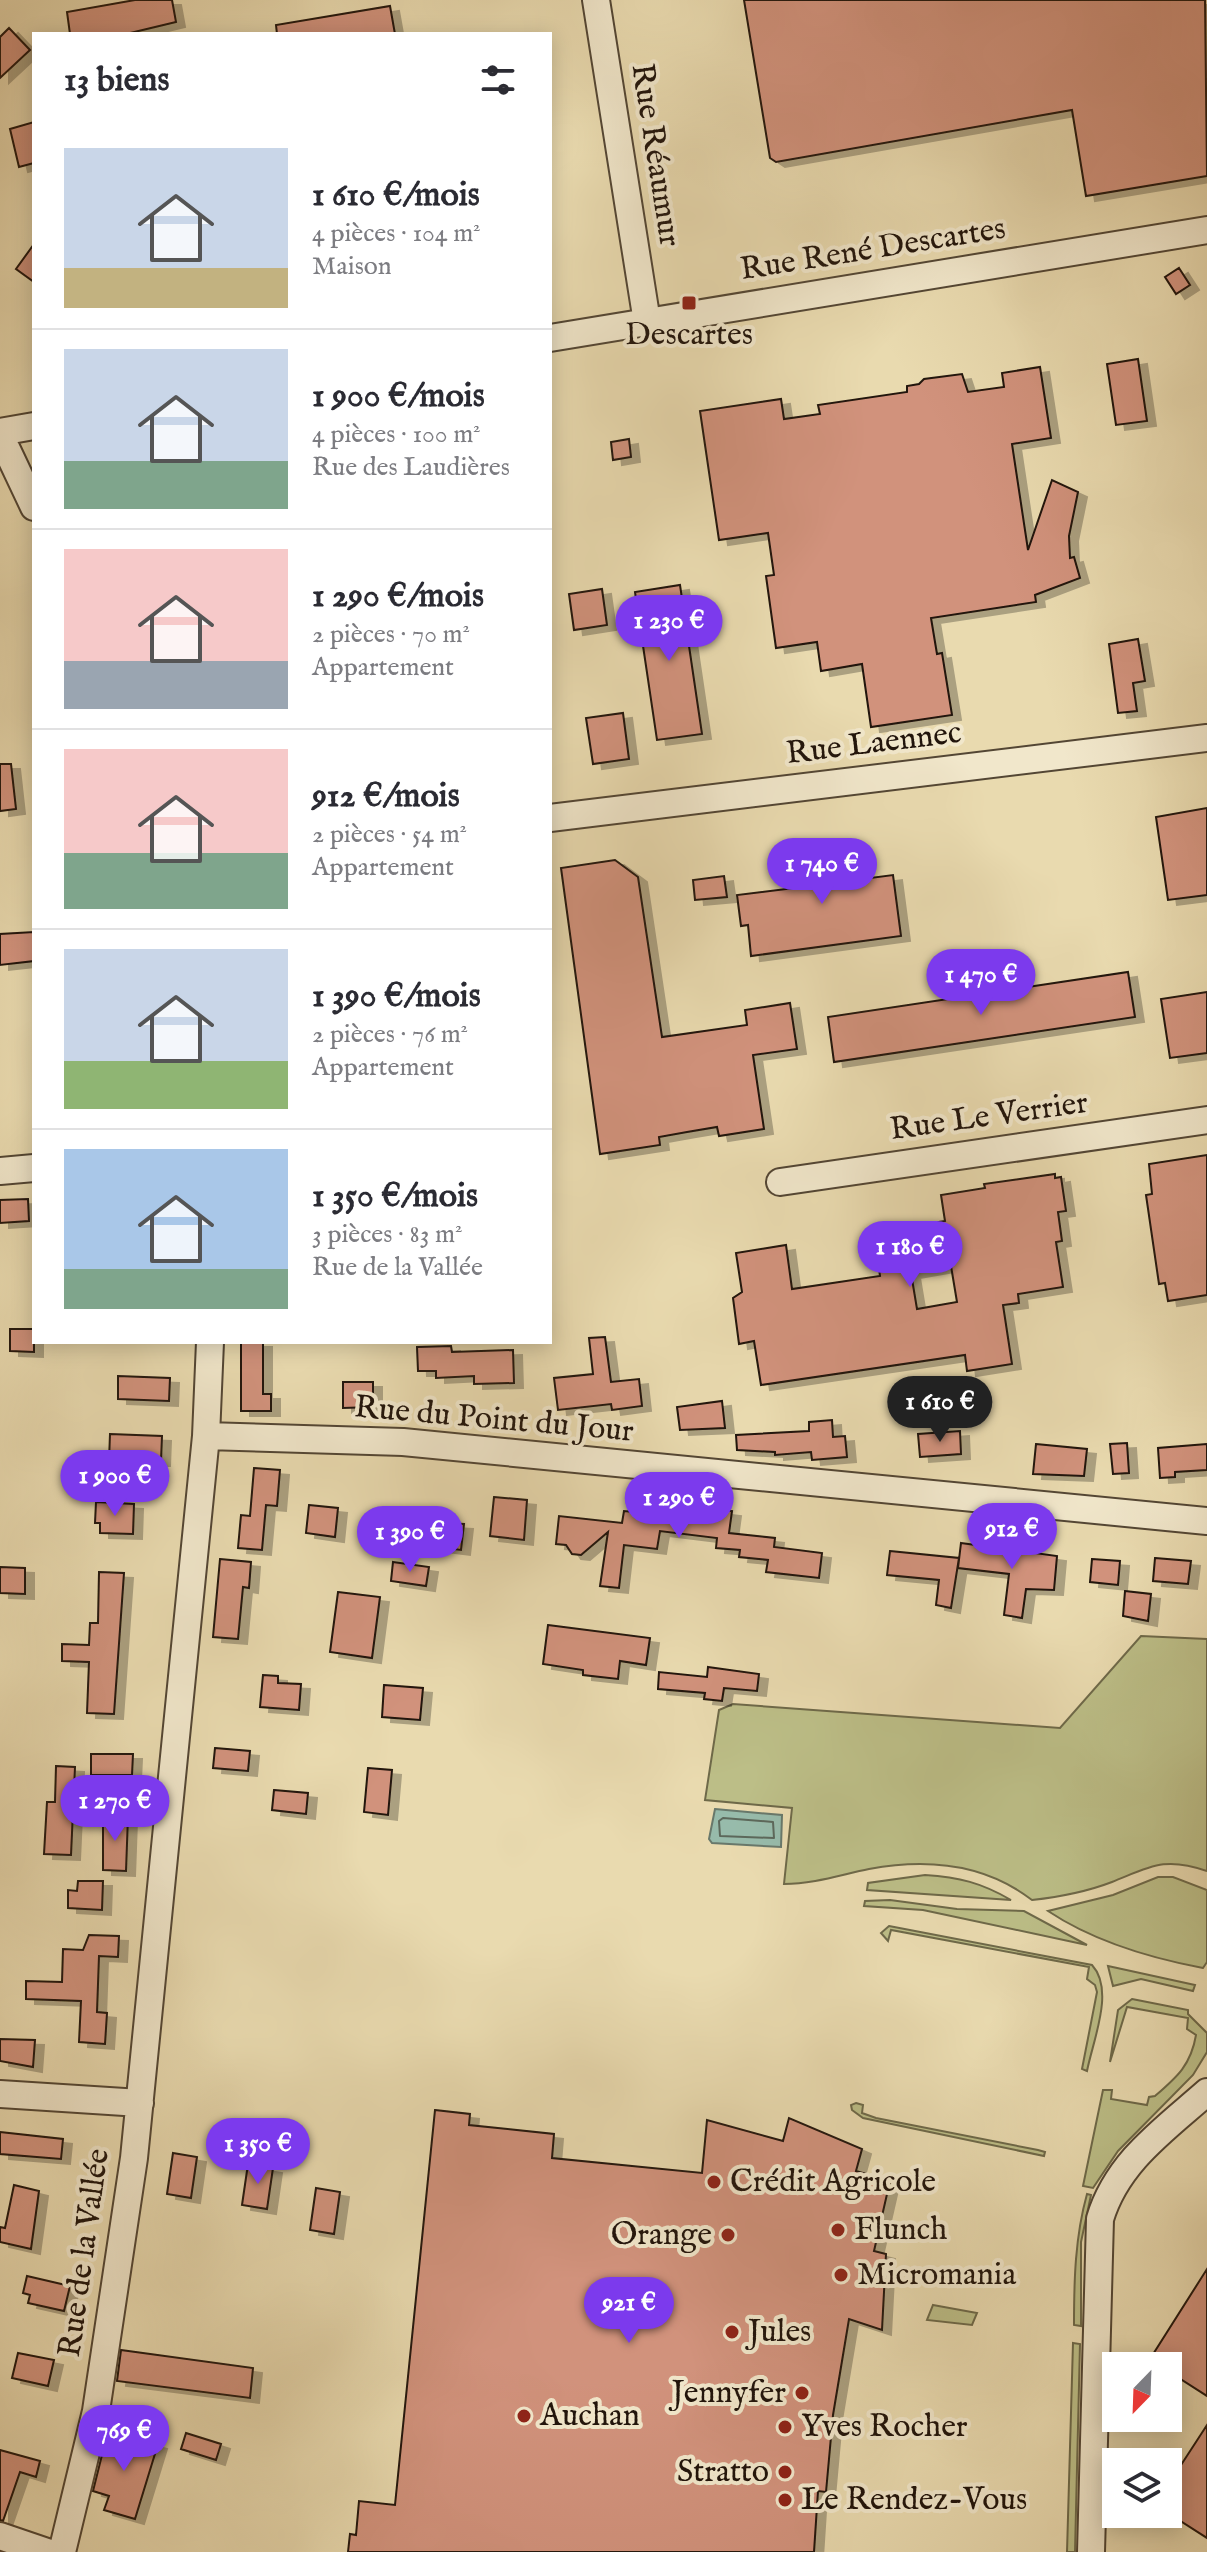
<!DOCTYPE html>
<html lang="fr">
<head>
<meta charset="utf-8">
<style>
  body { margin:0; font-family:"IM FELL English",serif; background:#f2f2f3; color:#2b2b33; height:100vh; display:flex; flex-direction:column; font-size:30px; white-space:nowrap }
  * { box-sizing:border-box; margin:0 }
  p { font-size:26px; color:#7c7c81 }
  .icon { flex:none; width:44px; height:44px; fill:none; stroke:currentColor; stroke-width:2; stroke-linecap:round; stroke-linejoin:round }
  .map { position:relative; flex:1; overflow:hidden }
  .sheet { position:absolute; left:32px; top:32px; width:520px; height:1312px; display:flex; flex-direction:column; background:#fff; border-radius:0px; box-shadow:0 4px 20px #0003 }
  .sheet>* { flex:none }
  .needle { width:52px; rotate:203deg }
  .tools { position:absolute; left:1102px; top:2352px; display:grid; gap:16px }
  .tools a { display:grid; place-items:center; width:80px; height:80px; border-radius:0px; background:#fff; box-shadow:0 4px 20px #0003; font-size:40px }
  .price { position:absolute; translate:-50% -68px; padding:0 18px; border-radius:28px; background:#7c3aed; color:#fff; font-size:26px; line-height:52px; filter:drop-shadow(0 2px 4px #0008) }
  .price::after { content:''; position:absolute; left:50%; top:48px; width:24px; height:18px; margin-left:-12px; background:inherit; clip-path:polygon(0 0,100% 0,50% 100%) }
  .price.selected { background:#222; color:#fff }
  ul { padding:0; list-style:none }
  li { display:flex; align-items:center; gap:24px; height:200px; padding:0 32px }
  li+li { border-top:2px solid #e1e1e2 }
  li span { display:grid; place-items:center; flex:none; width:224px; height:160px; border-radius:0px; color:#555 }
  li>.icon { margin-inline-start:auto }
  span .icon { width:96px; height:96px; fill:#fffc; stroke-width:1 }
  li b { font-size:34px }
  h2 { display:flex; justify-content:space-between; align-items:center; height:96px; padding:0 32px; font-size:34px }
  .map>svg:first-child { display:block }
  .green { fill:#bcbe87; stroke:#6e6949; stroke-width:2 }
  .water { fill:#97bbab; stroke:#68786b; stroke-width:2 }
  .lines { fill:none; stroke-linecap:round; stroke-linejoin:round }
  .shore { stroke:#5c685b; stroke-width:2 }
  .building { fill:#d1927c; stroke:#21140b; stroke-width:2; fill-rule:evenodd; filter:url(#shadow) }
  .minor-casing { stroke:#534634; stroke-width:30 }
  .minor { stroke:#f1e7cb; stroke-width:26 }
  .poi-dot { fill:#8f2418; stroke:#f1e7cb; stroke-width:3 }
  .labels { text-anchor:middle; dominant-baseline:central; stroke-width:8; stroke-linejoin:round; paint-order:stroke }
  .street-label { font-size:32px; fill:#21140b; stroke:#f1e7cb }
  .poi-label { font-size:32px; fill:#21140b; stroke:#f1e7cb; text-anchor:start }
</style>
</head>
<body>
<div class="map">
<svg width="1207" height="2552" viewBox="0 0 1207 2552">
  <defs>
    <filter id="shadow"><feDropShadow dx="9" dy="5" stdDeviation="0" flood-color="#0004"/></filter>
  </defs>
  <rect width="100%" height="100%" fill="#e9daaf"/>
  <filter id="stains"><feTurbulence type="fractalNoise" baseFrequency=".0025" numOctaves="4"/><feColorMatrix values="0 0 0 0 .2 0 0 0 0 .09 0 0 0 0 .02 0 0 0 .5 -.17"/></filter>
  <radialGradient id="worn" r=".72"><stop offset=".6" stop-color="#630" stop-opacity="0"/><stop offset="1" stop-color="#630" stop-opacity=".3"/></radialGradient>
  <path class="green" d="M1141 1636 1207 1639V1871C1164 1856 1150 1867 1112 1882 1086 1892 1059 1897 1032 1900 984 1863 928 1858 869 1869 840 1875 813 1884 784 1884L792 1808 705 1800 719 1710 733 1704 1060 1728Z
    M925 1875C959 1877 982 1883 1011 1900L867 1890 868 1883Z
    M1158 1877H1173L1207 1890V1962L1203 1968C1150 1958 1093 1941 1048 1911L1113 1895Z
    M890 1900 957 1909 1024 1911 1087 1945 923 1910 864 1906 865 1901Z
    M889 1926 1092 1965C1115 1990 1093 2040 1087 2071L1082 2069 1097 1992 1095 1985 1087 1979 1089 1967 891 1930 888 1941 881 1933Z
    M1108 1966 1195 1985 1193 1991 1141 1979 1113 1986Z
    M1132 1999 1188 2010V2014L1207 2033V2052L1193 2075 1118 2151 1093 2188 1083 2186 1103 2090H1112L1111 2099 1147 2105 1149 2097 1155 2096C1177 2077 1191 2065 1196 2035L1187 2029 1188 2018 1127 2007 1110 2062 1118 2010Z
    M856 2103 863 2105 862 2113 876 2118 1038 2150 1045 2152 1044 2156 863 2118 852 2110 851 2105Z
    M1087 2194 1091 2195 1081 2242V2326L1074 2325C1074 2281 1075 2237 1087 2194Z
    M933 2305 977 2313 972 2325 927 2320Z
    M1073 2343 1080 2344 1075 2552H1067Z"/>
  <path class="water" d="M715 1809 782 1815 781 1847 712 1843 709 1839Z"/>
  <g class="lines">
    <path class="shore" d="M723 1818 773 1822 774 1838 720 1836 719 1821Z"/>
  </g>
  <path class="building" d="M135 0H172L176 22 126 34H70L67 12Z
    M744 0H1205L1207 176 1086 196 1072 110 776 162 770 158Z
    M390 6 395 34H277L276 25Z
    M9 28 30 50 0 78V37Z
    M34 122V163L19 167 10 129Z
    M34 244V282L16 269Z
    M1179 268 1190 285 1176 294 1165 277Z
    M1138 359 1147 421 1116 425 1107 364Z
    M1040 367 1051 438 1012 444 1028 550 1052 480 1078 492 1069 536 1070 558 1074 557 1080 578 1035 595 1036 602 931 618 937 654 942 653 952 715 871 727 862 664 821 671 817 642 776 648 766 576 774 575 768 533 719 540 700 411 781 399 784 419 820 414 818 405 907 392V386L919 384 924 379 962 374 968 392 1004 387 1002 373Z
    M629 439 631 457 613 460 611 442Z
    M680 585 702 734 657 740 635 592Z
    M602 589 607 625 574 630 569 594Z
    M1138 639 1145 681 1133 683 1137 711 1118 713 1109 644Z
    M623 713 629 759 593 764 586 718Z
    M0 764H11L16 809 0 811Z
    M1207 808V895L1168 900 1156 817Z
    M858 841 863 879 893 875 901 936 751 956 748 925 741 926 737 895 803 887 799 851Z
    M615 860 638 877 662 1037 747 1025 745 1010 790 1003 797 1049 753 1055 764 1129 719 1136 717 1127 687 1132 659 1137 660 1145 600 1154 561 868Z
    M724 876 727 897 695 900 693 880Z
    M34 932V961L0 965V934Z
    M1128 972 1135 1017 834 1062 828 1017Z
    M1207 992V1053L1170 1058 1161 999Z
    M1207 1155V1295L1168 1301 1165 1283 1159 1284 1146 1195 1152 1194 1149 1164Z
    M1055 1174V1178L1061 1177 1066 1211 1058 1212 1062 1241 1056 1242 1063 1287 1018 1294 1019 1303 1003 1305 1012 1364 967 1371 965 1355 761 1385 754 1341 739 1344 733 1298 742 1292 736 1253 786 1245 792 1289 880 1276 874 1232 945 1221 941 1195 985 1188 984 1184ZM951 1266 957 1302 917 1309 911 1273Z
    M28 1199 29 1221 0 1223V1200Z
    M10 1329H34V1352L10 1351Z
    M605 1337 611 1382 639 1379 642 1406 612 1410 611 1404 558 1410 554 1378 593 1374 589 1338Z
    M241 1342H263V1394H271V1411H241Z
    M451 1346 452 1352 513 1350 514 1383 474 1384V1376L436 1378V1371H418L417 1347Z
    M118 1376 170 1378 169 1401 118 1399Z
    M343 1382H373V1407L343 1408Z
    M722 1401 725 1428 680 1430 677 1407Z
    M832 1420 833 1437 845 1436 847 1457 812 1460 811 1452 775 1455V1452L737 1450 736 1435 809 1431V1422Z
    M960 1431 961 1454 920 1457 918 1434Z
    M110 1434 162 1436 161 1461H109Z
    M1127 1443 1129 1473 1113 1474 1110 1444Z
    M1036 1444 1087 1449 1084 1476 1033 1474Z
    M1207 1444V1470L1175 1472V1477L1160 1478 1158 1448Z
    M254 1468 280 1470 277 1506 266 1505 262 1550 238 1548 241 1515 250 1516Z
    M494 1497 527 1500 524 1540 490 1536Z
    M96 1502 134 1504 133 1534 100 1533V1523H95Z
    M309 1505 338 1508 335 1537 306 1533Z
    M690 1506 732 1511 729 1533 775 1538 774 1547 822 1553 819 1578 766 1572 768 1560 739 1557 740 1550 716 1548 717 1538 660 1531 657 1549 624 1545 619 1588 600 1586 608 1532 581 1555 572 1554 566 1545 556 1544 559 1516 622 1523 624 1511 645 1513 646 1508 690 1513Z
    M423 1522 464 1524 461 1550 421 1545Z
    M961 1543 1057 1556 1054 1590 1026 1589 1022 1618 1004 1615 1009 1574 958 1568Z
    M890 1551 959 1558 951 1608 936 1605 939 1580 887 1575Z
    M1155 1558 1191 1561 1188 1584 1153 1581Z
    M220 1559 251 1562 249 1588 243 1587 238 1639 213 1637Z
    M1092 1559 1120 1561 1118 1585 1090 1582Z
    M393 1562 429 1567 426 1586 391 1581Z
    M0 1567 25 1568V1594L0 1593Z
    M99 1572 124 1573 114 1714 87 1713 89 1662 62 1661V1644L89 1645 90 1623H98Z
    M1125 1591 1151 1594 1148 1621 1123 1616Z
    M338 1592 380 1597 372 1658 330 1652Z
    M548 1625 650 1638 646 1665 620 1661 618 1679 583 1675V1670L543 1664Z
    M708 1667 759 1674 757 1691 724 1688 722 1701 704 1699 705 1693 658 1689 659 1672 707 1677Z
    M263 1675 278 1676V1683L301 1684 299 1710 260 1707Z
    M384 1685 423 1688 420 1720 382 1717Z
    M215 1748 250 1751 248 1771 213 1768Z
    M91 1754H133L132 1775H91Z
    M56 1766 75 1767 71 1855 44 1854 47 1802H55Z
    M368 1768 392 1770 388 1815 364 1812Z
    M274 1790 308 1793 306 1814 272 1810Z
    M103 1815 128 1816 126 1871 103 1870Z
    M78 1881H103L102 1910 68 1908V1890L77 1891Z
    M89 1935 119 1936 118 1957 99 1956 97 2012 107 2013 105 2044 79 2042 81 2001 26 1999V1981L62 1982 63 1949 83 1950Z
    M0 2039 35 2040 33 2067 0 2061Z
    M435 2110 470 2114 469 2125 554 2134 552 2158 702 2173 707 2120 783 2141 789 2118 862 2149 856 2171 890 2181 874 2251 886 2254 882 2330 849 2319 833 2415 826 2492 818 2491 814 2552H348L350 2534 356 2535 359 2501 395 2505Z
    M0 2132 63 2139 61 2159 0 2154Z
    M173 2153 197 2157 191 2198 167 2194Z
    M248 2164 273 2168 267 2209 242 2205Z
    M14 2185 39 2191 31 2249 0 2242V2227L5 2228Z
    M316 2188 340 2192 334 2234 310 2230Z
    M1207 2269V2396L1168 2371V2366L1150 2359Z
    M27 2276 70 2286 64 2311 28 2303 30 2295 23 2293Z
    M121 2350 253 2368 250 2398 117 2381Z
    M18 2353 54 2360 48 2386 12 2378Z
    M1207 2425V2538L1168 2513V2485Z
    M108 2431 158 2444 135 2519 104 2510 109 2496 93 2491Z
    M186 2433 221 2444 216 2460 181 2449Z
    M0 2450 40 2461 36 2477 20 2472 3 2521 0 2520Z"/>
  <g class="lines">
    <g class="minor-casing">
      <path id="minor" d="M596 0 647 322
        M550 338 1207 230
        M0 432 34 426
        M0 435 34 507
        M550 818 1207 738
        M0 1171 34 1168
        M780 1182 1207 1120
        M206 1436 403 1442 1207 1521
        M0 2094 140 2103
        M0 2536 47 2552
        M62 2552 96 2411 134 2158 206 1436 210 1342
        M1091 2552 1100 2219C1117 2162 1164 2130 1207 2092"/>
    </g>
    <use href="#minor" class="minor"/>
  </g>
  <g class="poi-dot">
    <rect x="681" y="295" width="16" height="16" rx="4"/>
    <circle cx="714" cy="2182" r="8"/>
    <circle cx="838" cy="2230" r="8"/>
    <circle cx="728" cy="2235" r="8"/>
    <circle cx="841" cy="2275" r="8"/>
    <circle cx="732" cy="2332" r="8"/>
    <circle cx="802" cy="2393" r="8"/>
    <circle cx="524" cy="2416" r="8"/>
    <circle cx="785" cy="2427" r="8"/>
    <circle cx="785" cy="2472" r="8"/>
    <circle cx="785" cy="2500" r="8"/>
  </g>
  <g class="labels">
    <g class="street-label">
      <text transform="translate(655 155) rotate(81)">Rue Réaumur</text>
      <text transform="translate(873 250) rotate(-9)">Rue René Descartes</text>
      <text transform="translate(874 744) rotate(-7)">Rue Laennec</text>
      <text transform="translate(989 1117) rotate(-8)">Rue Le Verrier</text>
      <text transform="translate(494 1420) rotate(5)">Rue du Point du Jour</text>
      <text transform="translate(85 2253) rotate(-82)">Rue de la Vallée</text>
    </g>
    <g class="poi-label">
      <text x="689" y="335" text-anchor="middle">Descartes</text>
      <text x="730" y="2182">Crédit Agricole</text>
      <text x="854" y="2230">Flunch</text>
      <text x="712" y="2235" text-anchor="end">Orange</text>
      <text x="857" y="2275">Micromania</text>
      <text x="748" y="2332">Jules</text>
      <text x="786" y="2393" text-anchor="end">Jennyfer</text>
      <text x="540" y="2416">Auchan</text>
      <text x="801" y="2427">Yves Rocher</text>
      <text x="769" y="2472" text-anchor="end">Stratto</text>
      <text x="801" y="2500">Le Rendez-Vous</text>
    </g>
  </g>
  <rect width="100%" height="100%" filter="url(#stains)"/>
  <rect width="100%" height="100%" fill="url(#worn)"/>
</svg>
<div class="tools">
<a><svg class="needle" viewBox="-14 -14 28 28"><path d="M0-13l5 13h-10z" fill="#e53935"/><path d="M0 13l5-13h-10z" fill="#7c7c81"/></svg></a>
<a><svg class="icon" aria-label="layers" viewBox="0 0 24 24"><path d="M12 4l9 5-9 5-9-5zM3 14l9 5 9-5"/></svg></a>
</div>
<b class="price" style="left:669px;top:663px">1 230 €</b>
<b class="price" style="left:822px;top:906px">1 740 €</b>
<b class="price" style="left:981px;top:1017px">1 470 €</b>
<b class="price" style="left:910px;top:1289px">1 180 €</b>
<b class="price selected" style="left:940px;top:1444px">1 610 €</b>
<b class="price" style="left:115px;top:1518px">1 900 €</b>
<b class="price" style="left:679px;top:1540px">1 290 €</b>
<b class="price" style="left:1012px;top:1571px">912 €</b>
<b class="price" style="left:410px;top:1574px">1 390 €</b>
<b class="price" style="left:115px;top:1843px">1 270 €</b>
<b class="price" style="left:258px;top:2186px">1 350 €</b>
<b class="price" style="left:629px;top:2345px">921 €</b>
<b class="price" style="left:124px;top:2473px">769 €</b>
<section class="sheet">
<h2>13 biens<svg class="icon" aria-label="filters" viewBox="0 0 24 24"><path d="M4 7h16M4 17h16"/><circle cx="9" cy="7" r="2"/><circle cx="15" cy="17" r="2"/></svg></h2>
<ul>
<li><span style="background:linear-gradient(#c9d6e8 75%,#c2b280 0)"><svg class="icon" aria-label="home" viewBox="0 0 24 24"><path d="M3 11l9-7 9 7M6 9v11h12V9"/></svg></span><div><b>1 610 €/mois</b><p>4 pièces · 104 m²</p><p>Maison</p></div></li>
<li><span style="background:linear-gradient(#c9d6e8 70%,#7fa58c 0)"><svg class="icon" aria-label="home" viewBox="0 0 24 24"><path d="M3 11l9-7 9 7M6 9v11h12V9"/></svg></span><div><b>1 900 €/mois</b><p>4 pièces · 100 m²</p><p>Rue des Laudières</p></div></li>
<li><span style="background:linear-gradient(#f6c9c9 70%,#9aa5b1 0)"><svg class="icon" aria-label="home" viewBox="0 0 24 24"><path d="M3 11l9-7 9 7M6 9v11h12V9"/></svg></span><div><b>1 290 €/mois</b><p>2 pièces · 70 m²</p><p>Appartement</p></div></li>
<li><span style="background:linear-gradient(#f6c9c9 65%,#7fa58c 0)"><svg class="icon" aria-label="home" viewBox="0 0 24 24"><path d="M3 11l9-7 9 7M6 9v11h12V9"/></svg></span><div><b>912 €/mois</b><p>2 pièces · 54 m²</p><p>Appartement</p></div></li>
<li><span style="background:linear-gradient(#c9d6e8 70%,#8fb573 0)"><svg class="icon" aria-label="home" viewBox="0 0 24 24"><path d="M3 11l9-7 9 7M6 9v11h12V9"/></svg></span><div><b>1 390 €/mois</b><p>2 pièces · 76 m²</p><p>Appartement</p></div></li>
<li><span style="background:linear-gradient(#a9c7e8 75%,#7fa58c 0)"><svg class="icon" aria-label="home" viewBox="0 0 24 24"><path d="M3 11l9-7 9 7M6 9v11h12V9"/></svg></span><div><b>1 350 €/mois</b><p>3 pièces · 83 m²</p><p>Rue de la Vallée</p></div></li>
</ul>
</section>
</div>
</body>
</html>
